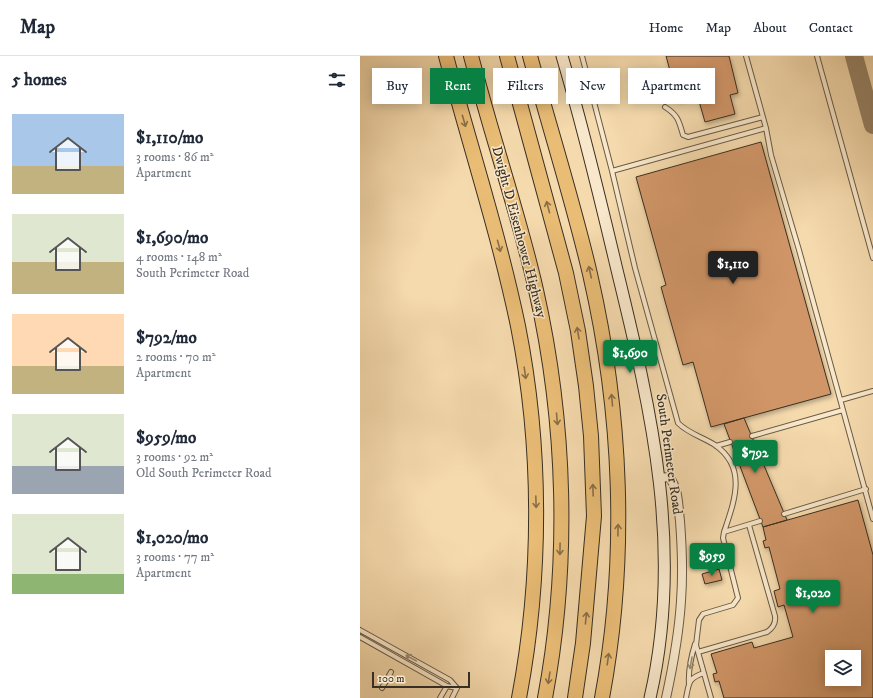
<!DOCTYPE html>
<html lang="en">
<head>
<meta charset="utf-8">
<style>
  body { margin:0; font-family:"IM FELL DW Pica",serif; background:#f6f6f7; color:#1f2937; height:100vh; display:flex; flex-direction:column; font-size:15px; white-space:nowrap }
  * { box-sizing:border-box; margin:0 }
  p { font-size:13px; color:#747a83 }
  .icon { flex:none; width:22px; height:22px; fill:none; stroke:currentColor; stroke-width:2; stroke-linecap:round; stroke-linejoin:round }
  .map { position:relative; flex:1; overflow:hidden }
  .panel { display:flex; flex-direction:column; background:#fff; width:360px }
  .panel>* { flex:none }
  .banner { position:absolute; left:12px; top:12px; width:380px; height:36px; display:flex; gap:8px }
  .controls { position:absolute; left:465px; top:594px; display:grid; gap:8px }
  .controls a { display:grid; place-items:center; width:36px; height:36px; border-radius:0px; background:#fff; box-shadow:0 2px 10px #0003; font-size:20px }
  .scale { position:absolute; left:12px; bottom:10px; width:98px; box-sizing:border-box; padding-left:4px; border:2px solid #392f22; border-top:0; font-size:11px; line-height:14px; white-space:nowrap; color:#392f22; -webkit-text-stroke:3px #f8e7ca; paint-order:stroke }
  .price { position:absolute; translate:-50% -34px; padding:0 9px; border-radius:4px; background:#0b8043; color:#fff; font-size:13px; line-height:26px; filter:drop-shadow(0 1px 2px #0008) }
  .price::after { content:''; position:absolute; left:50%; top:24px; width:12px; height:9px; margin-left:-6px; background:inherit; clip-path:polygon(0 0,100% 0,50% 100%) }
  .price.on { background:#222; color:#fff }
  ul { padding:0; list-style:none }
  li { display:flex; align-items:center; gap:12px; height:100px; padding:0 12px }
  li span { display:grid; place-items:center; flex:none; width:112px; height:80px; border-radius:0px; color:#555 }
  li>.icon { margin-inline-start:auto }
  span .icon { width:48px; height:48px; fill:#fffc; stroke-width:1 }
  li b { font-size:17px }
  h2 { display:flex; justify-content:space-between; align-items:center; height:48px; padding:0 12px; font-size:17px }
  .tag { padding:0 14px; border-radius:0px; background:#fff; box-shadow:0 2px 10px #0003; font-size:14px; line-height:36px }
  .tag.on { background:#0b8043; color:#fff }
  header { display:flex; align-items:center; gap:24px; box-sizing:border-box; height:56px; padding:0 20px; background:#fff; border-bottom:1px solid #e0e1e3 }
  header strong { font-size:19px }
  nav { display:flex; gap:22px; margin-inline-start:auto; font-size:14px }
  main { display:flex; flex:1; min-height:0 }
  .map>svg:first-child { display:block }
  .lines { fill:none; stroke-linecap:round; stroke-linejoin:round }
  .taxiway { stroke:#978468; stroke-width:18 }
  .building { fill:#d19668; stroke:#392f22; fill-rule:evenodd; filter:url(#shadow) }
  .lane-casing { stroke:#685a45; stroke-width:6 }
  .street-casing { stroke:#685a45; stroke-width:10 }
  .secondary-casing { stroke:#392f22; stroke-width:13 }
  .highway-casing { stroke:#392f22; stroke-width:16 }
  .lane { stroke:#f8e7ca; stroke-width:4 }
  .street { stroke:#f8e7ca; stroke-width:8 }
  .secondary { stroke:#f8e7ca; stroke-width:11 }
  .highway { stroke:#eabd76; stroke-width:14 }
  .oneway { stroke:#896f48 }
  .oneway2 { stroke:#988b76 }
  .labels { text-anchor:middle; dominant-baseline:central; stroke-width:3; stroke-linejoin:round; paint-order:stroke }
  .street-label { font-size:14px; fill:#392f22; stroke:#f8e7ca }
</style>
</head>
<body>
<header>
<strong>Map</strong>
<nav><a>Home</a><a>Map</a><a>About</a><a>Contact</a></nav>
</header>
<main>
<section class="panel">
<h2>5 homes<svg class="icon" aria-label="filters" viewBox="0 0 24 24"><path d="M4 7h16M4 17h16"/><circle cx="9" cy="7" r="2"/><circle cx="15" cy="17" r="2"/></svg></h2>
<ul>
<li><span style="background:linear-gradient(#a9c7e8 65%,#c2b280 0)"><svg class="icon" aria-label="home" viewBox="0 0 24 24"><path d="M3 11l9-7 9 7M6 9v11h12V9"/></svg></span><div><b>$1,110/mo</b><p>3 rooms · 86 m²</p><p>Apartment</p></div></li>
<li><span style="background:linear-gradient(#dfe7d0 60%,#c2b280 0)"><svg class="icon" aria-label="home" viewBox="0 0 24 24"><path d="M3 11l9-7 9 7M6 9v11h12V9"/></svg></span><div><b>$1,690/mo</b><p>4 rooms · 148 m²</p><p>South Perimeter Road</p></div></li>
<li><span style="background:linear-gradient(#ffd9b3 65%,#c2b280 0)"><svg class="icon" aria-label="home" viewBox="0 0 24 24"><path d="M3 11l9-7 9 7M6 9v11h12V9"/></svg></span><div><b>$792/mo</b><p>2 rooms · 70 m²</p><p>Apartment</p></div></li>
<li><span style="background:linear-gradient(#dfe7d0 65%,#9aa5b1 0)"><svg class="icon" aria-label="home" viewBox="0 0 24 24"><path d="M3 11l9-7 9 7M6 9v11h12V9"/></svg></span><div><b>$959/mo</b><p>3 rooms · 92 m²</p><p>Old South Perimeter Road</p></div></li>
<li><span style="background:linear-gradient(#dfe7d0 75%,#8fb573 0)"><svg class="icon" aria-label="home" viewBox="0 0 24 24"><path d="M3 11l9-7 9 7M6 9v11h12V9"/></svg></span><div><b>$1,020/mo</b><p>3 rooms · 77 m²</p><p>Apartment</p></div></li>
</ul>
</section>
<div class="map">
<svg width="513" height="642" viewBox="0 0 513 642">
  <defs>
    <filter id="shadow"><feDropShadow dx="1.5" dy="2.5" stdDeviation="2" flood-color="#0004"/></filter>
  </defs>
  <rect width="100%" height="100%" fill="#f5daad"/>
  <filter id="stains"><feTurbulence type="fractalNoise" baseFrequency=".005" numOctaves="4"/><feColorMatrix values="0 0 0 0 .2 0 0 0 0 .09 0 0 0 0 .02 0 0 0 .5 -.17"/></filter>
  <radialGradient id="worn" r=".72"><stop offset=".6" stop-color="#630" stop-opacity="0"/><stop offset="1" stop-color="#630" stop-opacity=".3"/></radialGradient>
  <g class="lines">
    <path class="taxiway" d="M494 0 513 69"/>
  </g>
  <path class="building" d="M306 0H369L378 37 370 39 375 58 345 66 337 38 318 44Z
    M401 86 471 338 351 371 333 306 323 309 301 231 306 229 276 121Z
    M384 362 427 464 403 471 364 368Z
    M498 444 513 499V642H364L359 625 355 626 353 618 357 617 351 598 392 586 394 592 433 581 424 549 418 551 414 535 420 533 409 491 405 492 403 485 406 484 403 471ZM472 601H494V623H472Z
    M359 513 362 524 345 528 342 518Z"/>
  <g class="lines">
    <g class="lane-casing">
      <path id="lane" d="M222 0 252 115 275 212 318 367C329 378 343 381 355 389 388 412 374 446 364 476
        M386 0 406 72 411 99 439 194 513 463
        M457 0 513 202
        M305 51C318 59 319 65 323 79L328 81 403 61
        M252 115 406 72
        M481 344 513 335
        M392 380 483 354
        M356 390 370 386
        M424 458 506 433
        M0 574 90 624 97 632 92 642
        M0 581 87 630 97 632
        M338 596 407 576C413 572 416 567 415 560L389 469
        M329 628C328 614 331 601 335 588
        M22 632 31 616
        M80 642 87 630
        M326 642C329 627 328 622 344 617
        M351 642 336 589 339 564 343 558 373 549 378 542 363 482 364 476 400 465"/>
    </g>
    <g class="street-casing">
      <path id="street" d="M299 422 309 421C319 433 318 450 320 465 322 491 323 518 321 545 319 577 313 610 306 642"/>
    </g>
    <g class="secondary-casing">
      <path id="secondary" d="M202 0C223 71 240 142 257 214 292 357 324 495 290 642"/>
    </g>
    <g class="highway-casing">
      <path id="highway" d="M86 0C110 90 139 179 158 270 182 391 182 520 159 642
        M111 0C119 30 127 59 136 89 150 137 165 185 176 234 206 367 210 508 185 642
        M147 0 206 217 218 275 226 330 231 380 234 460 223 587 215 642
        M170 0C190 73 213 145 230 218 262 357 268 502 242 642"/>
    </g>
    <use href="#lane" class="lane"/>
    <use href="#street" class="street"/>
    <use href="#secondary" class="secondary"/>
    <use href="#highway" class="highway"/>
  </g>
  <defs><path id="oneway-shaft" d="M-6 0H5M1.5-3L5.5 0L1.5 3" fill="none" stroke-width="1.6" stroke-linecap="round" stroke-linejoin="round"/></defs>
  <g class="oneway">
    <use href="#oneway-shaft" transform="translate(104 65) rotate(74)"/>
    <use href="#oneway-shaft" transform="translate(188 151) rotate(-105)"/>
    <use href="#oneway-shaft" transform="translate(139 190) rotate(75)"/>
    <use href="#oneway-shaft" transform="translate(230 216) rotate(-103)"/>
    <use href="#oneway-shaft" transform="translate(218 277) rotate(-100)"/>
    <use href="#oneway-shaft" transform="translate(165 317) rotate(82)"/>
    <use href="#oneway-shaft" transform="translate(252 344) rotate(-95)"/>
    <use href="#oneway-shaft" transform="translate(197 363) rotate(85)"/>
    <use href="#oneway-shaft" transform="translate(233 434) rotate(-92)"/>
    <use href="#oneway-shaft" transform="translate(176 446) rotate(88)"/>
    <use href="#oneway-shaft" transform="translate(258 474) rotate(-89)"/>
    <use href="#oneway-shaft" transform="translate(200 493) rotate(91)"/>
    <use href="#oneway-shaft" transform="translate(226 562) rotate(-84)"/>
    <use href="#oneway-shaft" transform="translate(248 603) rotate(-82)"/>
    <use href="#oneway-shaft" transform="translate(189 622) rotate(99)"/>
  </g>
  <g class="oneway2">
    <use href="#oneway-shaft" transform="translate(51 602) rotate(-151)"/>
    <use href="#oneway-shaft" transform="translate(331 607) rotate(100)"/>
  </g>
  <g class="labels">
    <g class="street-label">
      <text transform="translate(159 176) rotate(75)">Dwight D Eisenhower Highway</text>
      <text transform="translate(309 398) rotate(82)">South Perimeter Road</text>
    </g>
  </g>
  <rect width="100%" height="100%" filter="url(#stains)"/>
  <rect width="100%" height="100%" fill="url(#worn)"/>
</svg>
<div class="controls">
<a><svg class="icon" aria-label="layers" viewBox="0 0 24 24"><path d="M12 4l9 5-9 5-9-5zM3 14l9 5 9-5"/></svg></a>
</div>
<div class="scale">100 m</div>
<b class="price on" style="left:373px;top:229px">$1,110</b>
<b class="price" style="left:270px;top:318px">$1,690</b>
<b class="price" style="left:395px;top:418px">$792</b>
<b class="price" style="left:352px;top:521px">$959</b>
<b class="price" style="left:453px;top:558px">$1,020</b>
<div class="banner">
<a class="tag">Buy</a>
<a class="tag on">Rent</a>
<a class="tag">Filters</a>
<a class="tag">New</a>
<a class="tag">Apartment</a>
</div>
</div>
</main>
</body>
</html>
